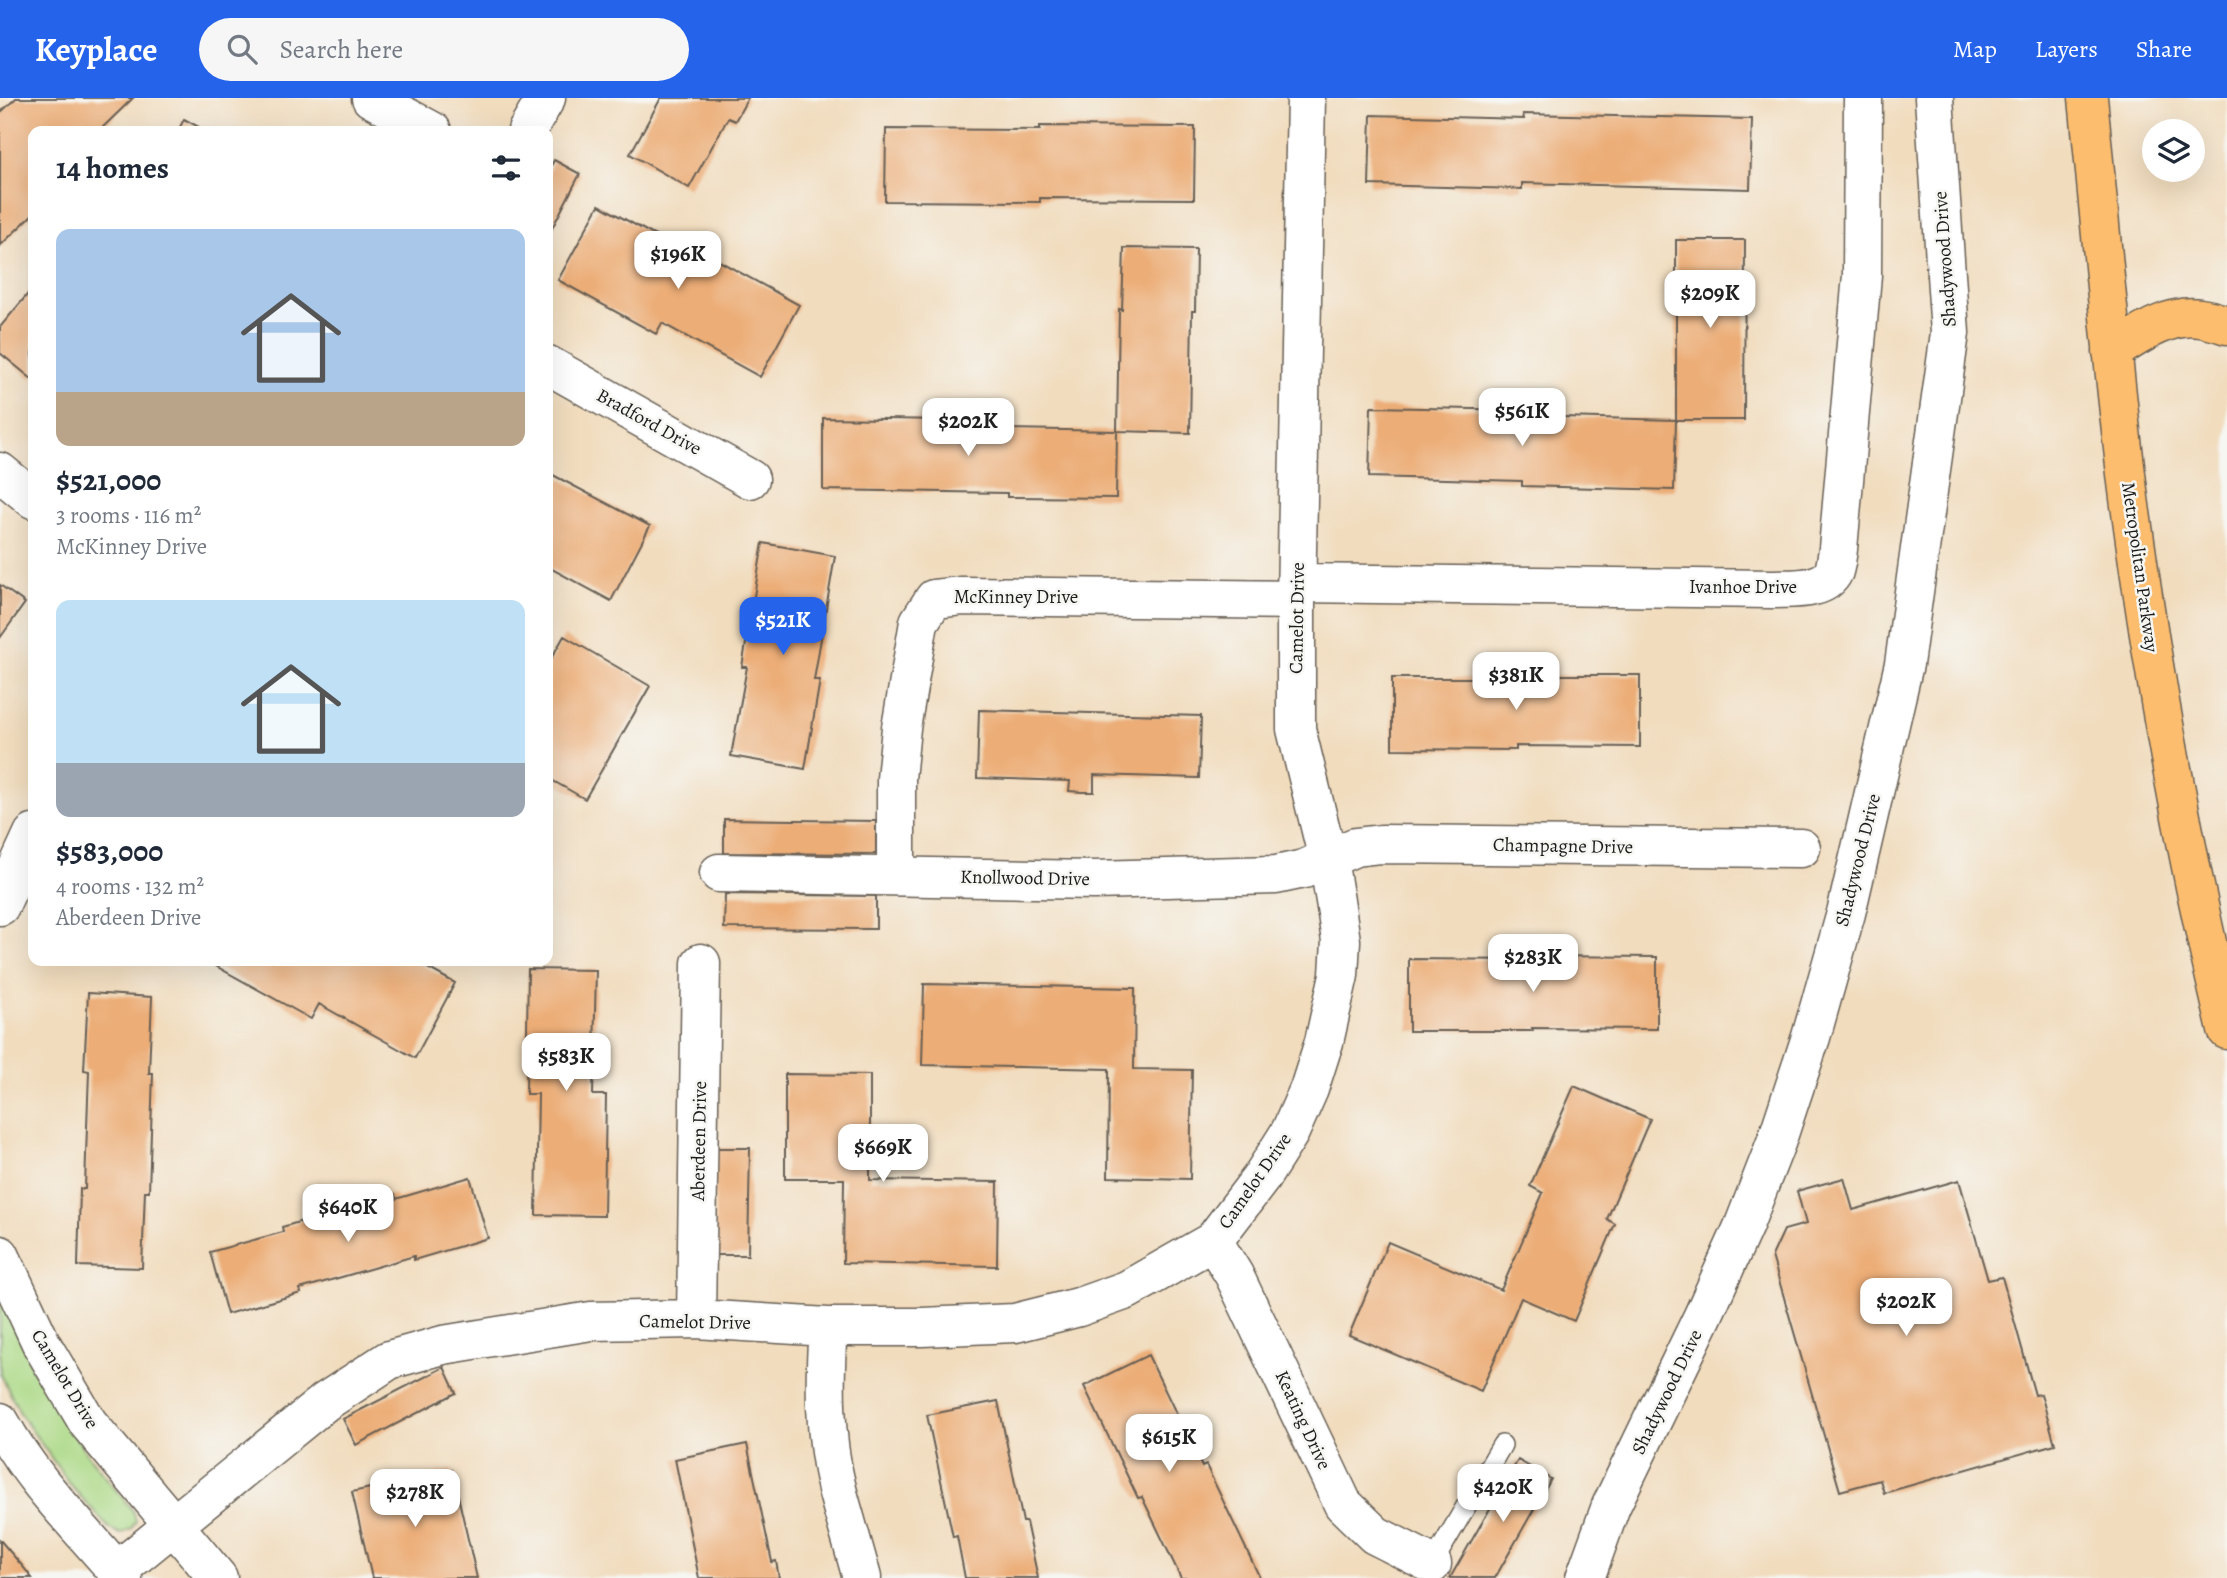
<!DOCTYPE html>
<html lang="en">
<head>
<meta charset="utf-8">
<style>
  body { margin:0; font-family:Alegreya,serif; background:#f6f6f7; color:#1f2937; height:100vh; display:flex; flex-direction:column; font-size:26px; white-space:nowrap }
  * { box-sizing:border-box; margin:0 }
  p { font-size:23px; color:#747a83 }
  .icon { flex:none; width:38px; height:38px; fill:none; stroke:currentColor; stroke-width:2; stroke-linecap:round; stroke-linejoin:round }
  .map { position:relative; flex:1; overflow:hidden }
  .side { position:absolute; left:28px; top:28px; width:525px; height:840px; display:flex; flex-direction:column; background:#fff; border-radius:14px; box-shadow:0 7px 28px #0002 }
  .side>* { flex:none }
  .controls { position:absolute; left:2142px; top:21px; display:grid; gap:14px }
  .controls a { display:grid; place-items:center; width:63px; height:63px; border-radius:50%; background:#fff; box-shadow:0 7px 28px #0002; font-size:35px }
  .price { position:absolute; translate:-50% -60px; padding:0 16px; border-radius:14px; background:#fff; color:#222; font-size:23px; line-height:46px; filter:drop-shadow(0 2px 4px #0008) }
  .price::after { content:''; position:absolute; left:50%; top:42px; width:21px; height:16px; margin-left:-10px; background:inherit; clip-path:polygon(0 0,100% 0,50% 100%) }
  .price.active { background:#2563eb; color:#fff }
  ul { padding:0; list-style:none }
  li { display:grid; align-content:center; gap:14px; height:371px; padding:0 28px }
  li span { display:grid; place-items:center; height:217px; border-radius:14px; color:#555 }
  li>.icon { margin-inline-start:auto }
  span .icon { width:126px; height:126px; fill:#fffc; stroke-width:1 }
  li b { font-size:30px }
  h2 { display:flex; justify-content:space-between; align-items:center; height:84px; padding:0 28px; font-size:30px }
  header { display:flex; align-items:center; gap:42px; box-sizing:border-box; height:98px; padding:0 35px; background:#2563eb; color:#fff }
  header strong { font-size:33px }
  nav { display:flex; gap:38px; margin-inline-start:auto; font-size:24px }
  .search { width:490px; height:63px; background:#f6f6f7; display:flex; align-items:center; gap:18px; box-sizing:border-box; padding:0 24px; border-radius:38px; color:#747a83; font-size:26px }
  .map>svg:first-child { display:block }
  .green { fill:#acd986; stroke:#647a51; stroke-width:2 }
  .building { fill:#ecad77 }
  .lines { fill:none; stroke-linecap:round; stroke-linejoin:round }
  .service-casing { stroke:#675f54; stroke-width:22 }
  .minor-casing { stroke:#675f54; stroke-width:41 }
  .primary-casing { stroke:#675f54; stroke-width:41 }
  .service { stroke:#fff; stroke-width:19 }
  .minor { stroke:#fff; stroke-width:38 }
  .primary { stroke:#fcbd6e; stroke-width:38 }
  .labels { text-anchor:middle; dominant-baseline:central; stroke-width:5; stroke-linejoin:round; paint-order:stroke }
  .street-label { font-size:19px; fill:#1c1c1c; stroke:#f6f6f2 }
</style>
</head>
<body>
<header>
<strong>Keyplace</strong>
<div class="search"><svg class="icon" aria-label="search" viewBox="0 0 24 24"><circle cx="10" cy="10" r="6"/><path d="M15 15l6 6"/></svg>Search here</div>
<nav><a>Map</a><a>Layers</a><a>Share</a></nav>
</header>
<div class="map">
<svg width="2227" height="1480" viewBox="0 0 2227 1480">
  <rect width="100%" height="100%" fill="#f6f6f2"/>
  <filter id="ink" filterUnits="userSpaceOnUse"><feTurbulence type="fractalNoise" baseFrequency=".0143" numOctaves="2"/><feDisplacementMap in="SourceGraphic" scale="14" xChannelSelector="R" yChannelSelector="G"/><feConvolveMatrix kernelMatrix="1 2 1 2 8 2 1 2 1" color-interpolation-filters="sRGB"/></filter>
  <filter id="wash" filterUnits="userSpaceOnUse"><feTurbulence type="fractalNoise" baseFrequency=".00686" numOctaves="4" result="noise"/><feDisplacementMap in="SourceGraphic" scale="28" xChannelSelector="R" yChannelSelector="G"/><feGaussianBlur stdDeviation="1.57" result="paint"/><feColorMatrix in="noise" values="0 0 0 0 0 0 0 0 0 0 0 0 0 0 0 0 0 1.4 0 .05"/><feComposite in="paint" operator="in"/></filter>
  <g filter="url(#wash)">
    <rect width="100%" height="100%" fill="#f1dcbd"/>
    <path class="green" d="M0 1190 34 1274 84 1352 133 1413 136 1423 131 1431 121 1436 110 1431 72 1389 21 1317 0 1275Z"/>
    <g id="blocks">
      <path class="building" d="M16 0H133L99 33H33V116L0 148V15Z
        M661 0H748L735 23 728 20 689 90 630 56Z
        M1523 16 1752 21 1750 91 1522 85V91L1369 87 1371 17 1524 21Z
        M184 21 206 33H178Z
        M1040 28 1195 29 1194 101 1040 100V104L885 103 886 31 1040 32Z
        M554 62 580 76 548 138V74Z
        M599 107 697 161 701 153 799 207 760 279 662 225 656 236 558 182Z
        M1676 142H1745L1744 322H1676Z
        M1124 150 1196 151 1195 213H1192L1190 335 1117 333 1119 211 1122 212Z
        M32 191 33 192V282L0 255V229Z
        M1371 309 1524 312 1523 318 1676 322 1674 392 1522 388V383L1369 379Z
        M823 320 1007 323 1008 331 1117 333 1116 400 1015 399H1007V395L823 392Z
        M551 376 650 428 611 503 548 469V382Z
        M763 445 835 458 814 582H820L805 671 731 658 747 569H742Z
        M0 487 25 505 0 540Z
        M564 538 650 588 585 701 548 680V566Z
        M1516 577H1640V649L1516 648V652L1392 651V580H1516Z
        M979 612 1201 618 1199 680 1094 677V694H1082L1069 693 1070 683 977 680Z
        M724 721 876 723V756L724 755Z
        M725 796 876 798V831L724 830Z
        M1533 858 1657 859V931L1532 930 1533 933H1409V861L1533 862Z
        M214 863H415L455 885 415 960 319 906 311 921 212 866Z
        M528 871 596 872 593 997H606L604 1118 536 1117 538 996H526Z
        M924 886 1135 890 1134 971 1192 972 1190 1081 1108 1079 1109 971 922 967Z
        M88 895 152 899 149 975H153L149 1093H145L142 1170 78 1168 80 1091H85L86 1057 89 973 84 972Z
        M785 976 870 977V1082L998 1084 997 1168 843 1165 844 1081H785Z
        M1574 988 1650 1021 1607 1121 1615 1126 1574 1223 1521 1200 1481 1293 1349 1237 1388 1144 1501 1192 1543 1095 1530 1088Z
        M716 1050H750L748 1157H714Z
        M470 1079 488 1140 414 1162V1158L359 1174 300 1191 301 1195 227 1216 210 1154 283 1134 282 1129 395 1096 396 1101Z
        M1844 1080 1853 1112 1959 1082 1988 1182 2002 1179 2035 1297 2041 1296 2055 1346 1884 1395 1880 1382 1840 1393 1772 1158 1784 1132 1806 1126 1797 1093Z
        M1148 1257 1202 1369 1206 1367 1260 1480H1181L1142 1399 1138 1400 1084 1288Z
        M444 1269 456 1295 356 1347 343 1321Z
        M998 1303 1023 1424H1026L1038 1480H965L957 1438 953 1439 949 1420 927 1317Z
        M747 1346 772 1464 776 1463 779 1480H699L675 1361Z
        M1518 1362 1551 1381 1495 1480H1450Z
        M452 1372 477 1480H372L352 1394Z
        M0 1442 24 1470 32 1480H0Z"/>
    </g>
  </g>
  <g filter="url(#ink)">
    <use href="#blocks" fill-opacity="0" stroke="#675f54" stroke-width="2"/>
    <g class="lines">
      <g class="service-casing">
        <path id="service" d="M1428 1473 1502 1347"/>
      </g>
      <g class="minor-casing">
        <path id="minor" d="M371 0 432 33
          M527 33 546 0
          M548 267 750 381
          M0 374 33 401
          M1297 485 1772 491C1792 490 1824 494 1834 473 1836 467 1837 458 1838 451L1862 177 1863 0
          M719 775 1094 782 1276 777 1304 771 1355 749 1381 746 1801 750
          M896 777V681L901 630 919 524 934 501 962 498 1296 502
          M0 808 33 736
          M1213 1143 1234 1177 1343 1406 1375 1437 1432 1466
          M0 1157 42 1247 88 1325 218 1480
          M696 1221 701 865
          M828 1229C824 1284 824 1338 837 1391 845 1421 854 1450 862 1480
          M0 1324C32 1383 80 1429 123 1480
          M117 1473 325 1304 389 1262 443 1247 591 1223 696 1221 828 1229H922L1015 1225 1079 1209 1127 1192 1213 1143 1261 1080 1290 1034 1309 991 1324 944 1339 877 1341 843 1336 809 1328 761 1296 631V502L1306 0
          M1585 1480 1611 1408 1703 1218 1744 1127 1777 1042 1811 939 1846 815 1904 566 1950 235 1934 0"/>
      </g>
      <g class="primary-casing">
        <path id="primary" d="M2088 0C2101 134 2112 267 2129 400 2153 579 2185 756 2227 932
          M2112 254C2137 238 2169 215 2200 220 2209 221 2218 224 2227 227"/>
      </g>
      <use href="#service" class="service"/>
      <use href="#minor" class="minor"/>
      <use href="#primary" class="primary"/>
    </g>
  </g>
  <g class="labels">
    <g class="street-label">
      <text transform="translate(1945 161) rotate(-94)">Shadywood Drive</text>
      <text transform="translate(649 324) rotate(29)">Bradford Drive</text>
      <text transform="translate(2140 469) rotate(82)">Metropolitan Parkway</text>
      <text x="1743" y="489">Ivanhoe Drive</text>
      <text x="1016" y="499">McKinney Drive</text>
      <text transform="translate(1297 520) rotate(-89)">Camelot Drive</text>
      <text transform="translate(1563 748) rotate(1)">Champagne Drive</text>
      <text transform="translate(1858 762) rotate(-76)">Shadywood Drive</text>
      <text transform="translate(1025 780) rotate(1)">Knollwood Drive</text>
      <text transform="translate(699 1043) rotate(-89)">Aberdeen Drive</text>
      <text transform="translate(1255 1083) rotate(-55)">Camelot Drive</text>
      <text transform="translate(695 1224) rotate(1)">Camelot Drive</text>
      <text transform="translate(65 1281) rotate(59)">Camelot Drive</text>
      <text transform="translate(1667 1294) rotate(-64)">Shadywood Drive</text>
      <text transform="translate(1303 1322) rotate(65)">Keating Drive</text>
    </g>
  </g>
</svg>
<div class="controls">
<a><svg class="icon" aria-label="layers" viewBox="0 0 24 24"><path d="M12 4l9 5-9 5-9-5zM3 14l9 5 9-5"/></svg></a>
</div>
<b class="price" style="left:678px;top:193px">$196K</b>
<b class="price" style="left:1710px;top:232px">$209K</b>
<b class="price" style="left:1522px;top:350px">$561K</b>
<b class="price" style="left:968px;top:360px">$202K</b>
<b class="price active" style="left:783px;top:559px">$521K</b>
<b class="price" style="left:1516px;top:614px">$381K</b>
<b class="price" style="left:1533px;top:896px">$283K</b>
<b class="price" style="left:566px;top:995px">$583K</b>
<b class="price" style="left:883px;top:1086px">$669K</b>
<b class="price" style="left:348px;top:1146px">$640K</b>
<b class="price" style="left:1906px;top:1240px">$202K</b>
<b class="price" style="left:1169px;top:1376px">$615K</b>
<b class="price" style="left:1503px;top:1426px">$420K</b>
<b class="price" style="left:415px;top:1431px">$278K</b>
<section class="side">
<h2>14 homes<svg class="icon" aria-label="filters" viewBox="0 0 24 24"><path d="M4 7h16M4 17h16"/><circle cx="9" cy="7" r="2"/><circle cx="15" cy="17" r="2"/></svg></h2>
<ul>
<li><span style="background:linear-gradient(#a9c7e8 75%,#b9a48a 0)"><svg class="icon" aria-label="home" viewBox="0 0 24 24"><path d="M3 11l9-7 9 7M6 9v11h12V9"/></svg></span><div><b>$521,000</b><p>3 rooms · 116 m²</p><p>McKinney Drive</p></div></li>
<li><span style="background:linear-gradient(#bfe0f5 75%,#9aa5b1 0)"><svg class="icon" aria-label="home" viewBox="0 0 24 24"><path d="M3 11l9-7 9 7M6 9v11h12V9"/></svg></span><div><b>$583,000</b><p>4 rooms · 132 m²</p><p>Aberdeen Drive</p></div></li>
</ul>
</section>
</div>
</body>
</html>
